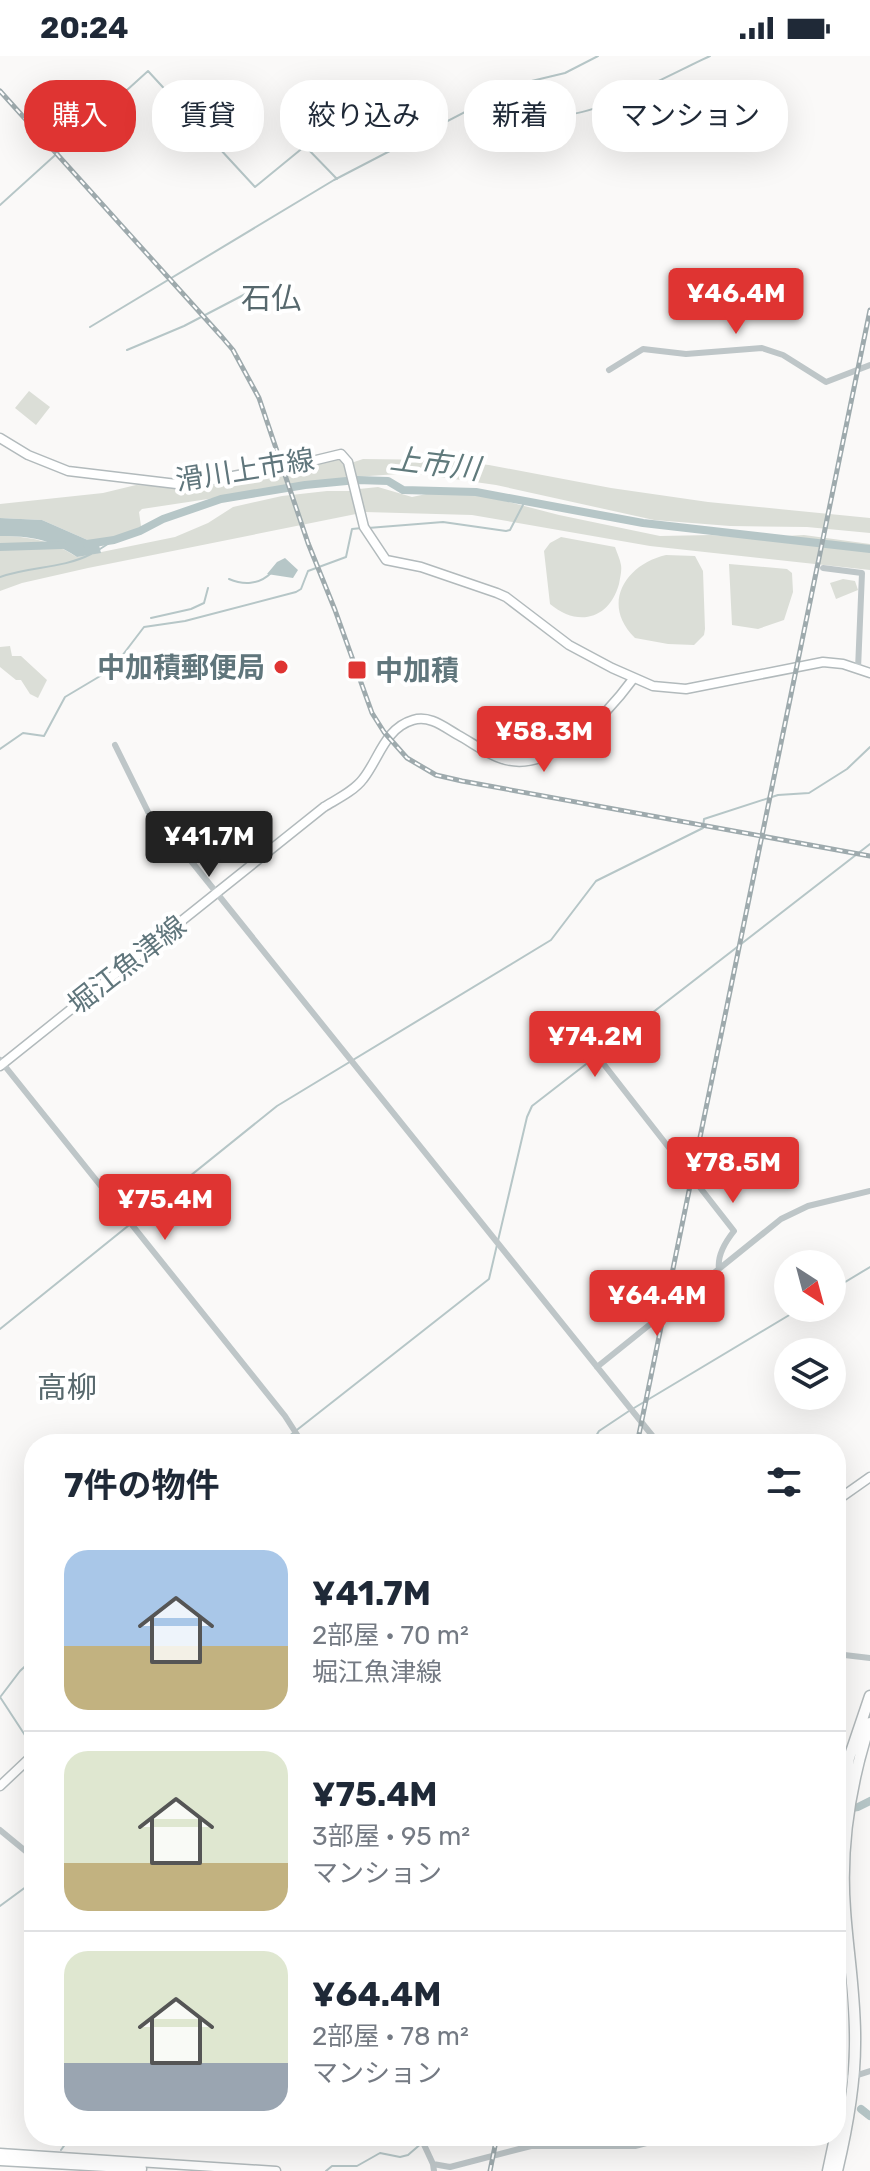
<!DOCTYPE html>
<html lang="ja">
<head>
<meta charset="utf-8">
<style>
  body { margin:0; font-family:Rubik,"Noto Sans JP",sans-serif; background:#f2f2f3; color:#1f2937; height:100vh; display:flex; flex-direction:column; font-size:30px; white-space:nowrap }
  * { box-sizing:border-box; margin:0 }
  p { font-size:26px; color:#747a83 }
  .icon { flex:none; width:44px; height:44px; fill:none; stroke:currentColor; stroke-width:2; stroke-linecap:round; stroke-linejoin:round }
  .map { position:relative; flex:1; overflow:hidden }
  .side { position:absolute; left:24px; top:1378px; width:822px; height:712px; display:flex; flex-direction:column; background:#fff; border-radius:32px; box-shadow:0 8px 32px #0002 }
  .side>* { flex:none }
  .banner { position:absolute; left:24px; top:24px; width:822px; height:72px; display:flex; gap:16px }
  .needle { width:52px; rotate:144deg }
  .controls { position:absolute; left:774px; top:1194px; display:grid; gap:16px }
  .controls a { display:grid; place-items:center; width:72px; height:72px; border-radius:50%; background:#fff; box-shadow:0 8px 32px #0002; font-size:40px }
  .price { position:absolute; translate:-50% -68px; padding:0 18px; border-radius:8px; background:#df3432; color:#fff; font-size:26px; line-height:52px; filter:drop-shadow(0 2px 4px #0008) }
  .price::after { content:''; position:absolute; left:50%; top:48px; width:24px; height:18px; margin-left:-12px; background:inherit; clip-path:polygon(0 0,100% 0,50% 100%) }
  .price.on { background:#222; color:#fff }
  ul { padding:0; list-style:none }
  li { display:flex; align-items:center; gap:24px; height:200px; padding:0 40px }
  li+li { border-top:2px solid #e0e1e3 }
  li span { display:grid; place-items:center; flex:none; width:224px; height:160px; border-radius:24px; color:#555 }
  li>.icon { margin-inline-start:auto }
  span .icon { width:96px; height:96px; fill:#fffc; stroke-width:1 }
  li b { font-size:34px }
  h2 { display:flex; justify-content:space-between; align-items:center; height:96px; padding:0 40px; font-size:34px }
  .tag { padding:0 28px; border-radius:32px; background:#fff; box-shadow:0 8px 32px #0002; font-size:28px; line-height:72px }
  .tag.on { background:#df3432; color:#fff }
  .status { display:flex; justify-content:space-between; align-items:center; height:56px; padding:0 40px; background:#fff; direction:ltr }
  .status svg { height:22px; fill:currentColor }
  .map>svg:first-child { display:block }
  .green { fill:#dbded7 }
  .water { fill:#b6c6c7 }
  .lines { fill:none; stroke-linecap:round; stroke-linejoin:round }
  .stream { stroke:#b6c6c7; stroke-width:2 }
  .river { stroke:#b6c6c7; stroke-width:8 }
  .major-casing { stroke:#b2babc; stroke-width:11 }
  .highway-casing { stroke:#b2b9bb; stroke-width:13 }
  .minor { stroke:#bec6c8; stroke-width:6 }
  .major { stroke:#fff; stroke-width:8 }
  .highway { stroke:#fff; stroke-width:10 }
  .rail-casing { stroke:#9eaaad; stroke-width:5 }
  .rail { stroke:#fff; stroke-width:2; stroke-dasharray:6; stroke-linecap:butt }
  .poi-dot { fill:#df3432; stroke:#fff; stroke-width:3 }
  .labels { text-anchor:middle; dominant-baseline:central; stroke-width:8; stroke-linejoin:round; paint-order:stroke }
  .street-label { font-size:28px; fill:#60767c; stroke:#fff }
  .poi-label { font-size:28px; font-weight:bold; fill:#60767c; stroke:#fff; text-anchor:end }
  .neighbourhood-label { font-size:30px; fill:#57686d; stroke:#fff }
  .water-label { font-size:30px; font-style:italic; fill:#607a7c; stroke:#fff }
</style>
</head>
<body>
<div class="status"><b>20:24</b><svg viewBox="0 0 49 12"><path d="M0 12V9h3v3zM5 12V6h3v6zM10 12V3h3v9zM15 12V0h3v12zM26 1h20v11H26zM47 4h2v5h-2z"/></svg></div>
<div class="map">
<svg width="870" height="2115" viewBox="0 0 870 2115">
  <rect width="100%" height="100%" fill="#faf9f8"/>
  <path class="green" d="M29 335 50 351 36 369 15 352Z
    M335 402 351 407 363 403 442 404 489 409 611 432 708 446 870 462V477L807 471 730 470 654 464 496 429 412 417 355 421 142 453 139 456 142 477 99 489 42 464 0 462V448L103 437 136 429 177 431 304 411Z
    M378 431 412 441 455 432 559 459 660 480 711 479 750 482 804 479 870 488V514L650 490 472 459 365 456 359 433Z
    M327 435H350L356 458 88 512 22 527 0 535V480C29 480 52 485 77 501L175 481 208 467 233 451 282 440Z
    M561 481 615 491C617 497 620 503 621 509 622 515 620 522 619 528 609 564 577 571 550 548L544 495 550 487Z
    M666 499 695 500 703 515 705 573 704 579 694 589 668 588 635 582C600 548 626 508 666 499Z
    M729 508 787 513 792 517 793 536 784 564 758 573 732 569Z
    M843 523 855 525 858 534 836 543 830 527Z
    M10 590 12 600H21L47 624 38 642 30 638 21 624H16L0 611V591Z"/>
  <path class="water" d="M0 462 42 464 99 489 101 497 77 501C50 483 31 480 0 480Z
    M285 502 298 514 293 522 267 518 277 506Z"/>
  <g class="lines">
    <path class="stream" d="M495 43C521 39 541 57 567 58 597 59 679 14 710 0
      M0 149 148 15 255 131 305 90 337 123
      M90 271 334 124 519 28 565 17 598 0
      M127 294 184 270 253 234
      M368 472 443 466 506 475 510 474 525 445
      M100 493 114 484
      M0 521C30 510 62 513 91 498
      M229 523C243 529 259 529 271 517
      M151 562 191 553 204 547 208 532
      M0 693 23 677 44 680 65 641 112 613 144 571 185 565 296 536 301 533 308 515 346 501 352 473 362 472
      M832 1234 870 1211
      M0 1273 277 1050 551 884 596 825 703 772 704 763 778 739 809 737 847 713 870 691
      M634 1352 801 1252
      M279 1388 489 1223 527 1061 532 1050 870 788
      M591 1388 599 1375 629 1355
      M1 1640 20 1615 34 1602
      M0 1641 34 1693
      M0 1850 34 1825
      M61 2094 71 2080
      M326 2115 332 2110H357L380 2097 400 2101 408 2099 430 2080"/>
    <path class="river" d="M87 488 114 484 140 475 163 463 221 443 305 429 357 424 388 425 403 434 476 436 643 467 870 493
      M0 491 62 489
      M845 1753 858 1751 870 1745
      M861 2053 870 2060"/>
    <g class="major-casing">
      <path id="major" d="M0 382 28 399 68 415 185 429 312 405 341 398 348 406 364 471 386 504 421 511 497 537 506 541 569 589 612 612 653 630 686 633 823 606 843 608 870 617
        M0 1010 324 751C337 743 354 735 363 723 379 703 385 672 413 664 430 659 444 671 458 679 473 687 489 700 506 704 554 716 608 657 633 623
        M836 1445 870 1421
        M0 1730 34 1698
        M0 2097 276 2115
        M0 2105 142 2113"/>
    </g>
    <g class="highway-casing">
      <path id="highway" d="M836 1776 849 1702 870 1640
        M828 2115C850 2023 845 1957 836 1865
        M837 2115C847 2073 855 2031 855 1988 856 1943 848 1898 845 1854 840 1789 850 1728 870 1667"/>
    </g>
    <path class="minor" d="M609 314 643 293 686 298 762 292 783 299 826 326 870 309
      M823 512 862 517 858 613
      M115 689 157 774 175 785 659 1388
      M595 997 734 1175C726 1185 717 1199 719 1213
      M0 1004 285 1360 303 1388
      M597 1311 781 1163 808 1150 870 1135
      M28 1537 34 1562
      M836 1598 870 1602
      M0 1774 34 1802
      M836 2026 870 2015
      M420 2080 433 2108
      M492 2080 528 2089
      M434 2115 433 2108 450 2111 531 2090H635L673 2080"/>
    <use href="#major" class="major"/>
    <use href="#highway" class="highway"/>
    <g class="rail-casing">
      <path id="rail" d="M0 35 222 281 233 294 259 342 308 487 335 554 372 657 384 676 407 702 436 719 462 725 870 800
        M637 1388 870 254
        M490 2115 497 2080"/>
    </g>
    <use href="#rail" class="rail"/>
  </g>
  <g class="poi-dot">
    <circle cx="281" cy="611" r="8"/>
    <rect x="347" y="604" width="20" height="20" rx="4"/>
  </g>
  <g class="labels">
    <g class="street-label">
      <text transform="translate(245 414) rotate(-9)">滑川上市線</text>
      <text transform="translate(127 909) rotate(-38)">堀江魚津線</text>
    </g>
    <g class="poi-label">
      <text x="265" y="611">中加積郵便局</text>
      <text x="375" y="614" text-anchor="start">中加積</text>
    </g>
    <g class="neighbourhood-label">
      <text x="271" y="243">石仏</text>
      <text x="67" y="1332">高柳</text>
    </g>
    <g class="water-label">
      <text transform="translate(435 408) rotate(7)">上市川</text>
    </g>
  </g>
</svg>
<div class="controls">
<a><svg class="needle" viewBox="-14 -14 28 28"><path d="M0-13l5 13h-10z" fill="#e53935"/><path d="M0 13l5-13h-10z" fill="#747a83"/></svg></a>
<a><svg class="icon" aria-label="layers" viewBox="0 0 24 24"><path d="M12 4l9 5-9 5-9-5zM3 14l9 5 9-5"/></svg></a>
</div>
<b class="price" style="left:736px;top:280px">¥46.4M</b>
<b class="price" style="left:544px;top:718px">¥58.3M</b>
<b class="price on" style="left:209px;top:823px">¥41.7M</b>
<b class="price" style="left:595px;top:1023px">¥74.2M</b>
<b class="price" style="left:733px;top:1149px">¥78.5M</b>
<b class="price" style="left:165px;top:1186px">¥75.4M</b>
<b class="price" style="left:657px;top:1282px">¥64.4M</b>
<div class="banner">
<a class="tag on">購入</a>
<a class="tag">賃貸</a>
<a class="tag">絞り込み</a>
<a class="tag">新着</a>
<a class="tag">マンション</a>
</div>
<section class="side">
<h2>7件の物件<svg class="icon" aria-label="filters" viewBox="0 0 24 24"><path d="M4 7h16M4 17h16"/><circle cx="9" cy="7" r="2"/><circle cx="15" cy="17" r="2"/></svg></h2>
<ul>
<li><span style="background:linear-gradient(#a9c7e8 60%,#c2b280 0)"><svg class="icon" aria-label="home" viewBox="0 0 24 24"><path d="M3 11l9-7 9 7M6 9v11h12V9"/></svg></span><div><b>¥41.7M</b><p>2部屋 · 70 m²</p><p>堀江魚津線</p></div></li>
<li><span style="background:linear-gradient(#dfe7d0 70%,#c2b280 0)"><svg class="icon" aria-label="home" viewBox="0 0 24 24"><path d="M3 11l9-7 9 7M6 9v11h12V9"/></svg></span><div><b>¥75.4M</b><p>3部屋 · 95 m²</p><p>マンション</p></div></li>
<li><span style="background:linear-gradient(#dfe7d0 70%,#9aa5b1 0)"><svg class="icon" aria-label="home" viewBox="0 0 24 24"><path d="M3 11l9-7 9 7M6 9v11h12V9"/></svg></span><div><b>¥64.4M</b><p>2部屋 · 78 m²</p><p>マンション</p></div></li>
</ul>
</section>
</div>
</body>
</html>
